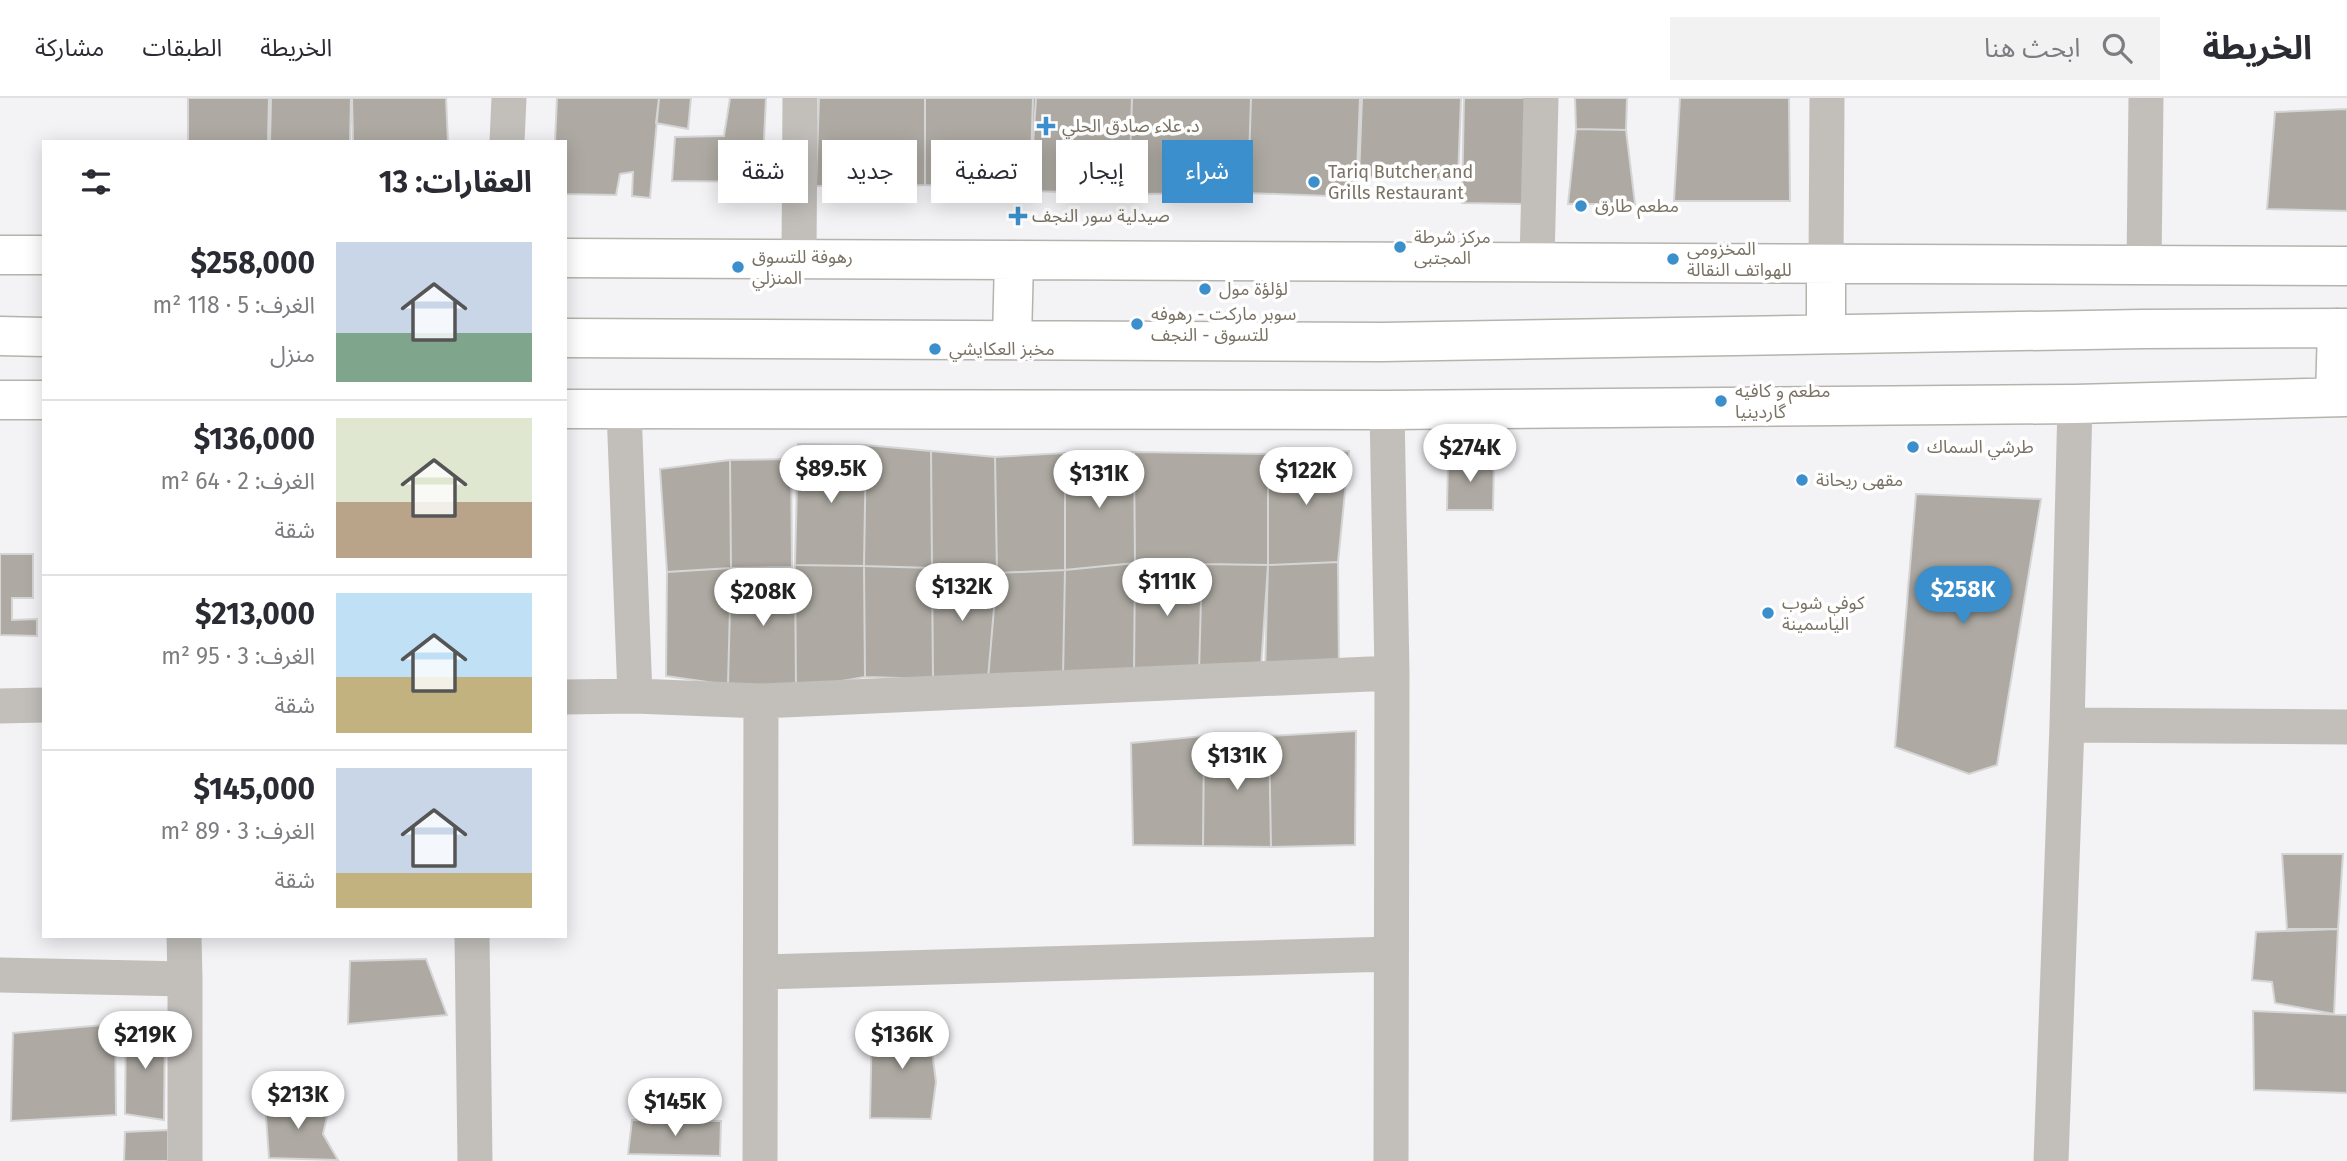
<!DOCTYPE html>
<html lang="ar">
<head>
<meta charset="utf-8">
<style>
  body { margin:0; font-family:"Fira Sans","Noto Sans Arabic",sans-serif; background:#f2f2f3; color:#2b2b33; direction:rtl; height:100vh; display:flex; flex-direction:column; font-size:26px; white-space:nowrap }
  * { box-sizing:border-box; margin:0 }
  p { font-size:23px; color:#7c7c81 }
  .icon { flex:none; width:38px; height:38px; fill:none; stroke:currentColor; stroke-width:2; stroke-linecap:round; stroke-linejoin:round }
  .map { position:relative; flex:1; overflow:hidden; direction:ltr }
  .panel { position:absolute; left:42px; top:42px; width:525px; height:798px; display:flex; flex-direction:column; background:#fff; border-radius:0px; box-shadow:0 4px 18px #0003; direction:rtl }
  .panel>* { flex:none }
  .guide { position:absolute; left:588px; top:42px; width:665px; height:63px; direction:rtl; display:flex; gap:14px }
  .price { position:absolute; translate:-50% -60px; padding:0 16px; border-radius:24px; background:#fff; color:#222; font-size:23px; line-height:46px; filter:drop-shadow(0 2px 4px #0008) }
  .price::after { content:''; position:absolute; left:50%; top:42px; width:21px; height:16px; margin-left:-10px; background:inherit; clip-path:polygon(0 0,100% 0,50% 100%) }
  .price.selected { background:#3b8fcc; color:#fff }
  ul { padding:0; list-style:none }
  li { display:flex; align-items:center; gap:21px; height:175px; padding:0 35px }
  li+li { border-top:2px solid #e1e1e2 }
  li span { display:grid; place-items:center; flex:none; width:196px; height:140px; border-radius:0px; color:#555 }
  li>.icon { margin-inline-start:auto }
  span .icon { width:84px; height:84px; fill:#fffc; stroke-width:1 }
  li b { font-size:30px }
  h2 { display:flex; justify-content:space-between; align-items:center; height:84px; padding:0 35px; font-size:30px }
  .pill { padding:0 24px; border-radius:0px; background:#fff; box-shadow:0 4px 18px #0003; font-size:24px; line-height:63px }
  .pill.selected { background:#3b8fcc; color:#fff }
  header { display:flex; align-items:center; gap:42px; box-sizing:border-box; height:98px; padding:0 35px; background:#fff; border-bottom:2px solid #e1e1e2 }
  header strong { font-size:33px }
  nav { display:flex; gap:38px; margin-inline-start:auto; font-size:24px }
  .search { width:490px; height:63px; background:#f2f2f3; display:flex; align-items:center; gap:18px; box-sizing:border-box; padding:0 24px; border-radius:0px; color:#7c7c81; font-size:26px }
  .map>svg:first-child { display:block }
  .building { fill:#aeaaa3; stroke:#d5d5d6; stroke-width:2 }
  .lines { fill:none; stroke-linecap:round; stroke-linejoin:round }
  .secondary-casing { stroke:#b6b3ad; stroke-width:41 }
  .street { stroke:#c2bfbb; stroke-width:35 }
  .secondary { stroke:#fff; stroke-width:38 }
  .poi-dot { fill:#3b8fcc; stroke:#fff; stroke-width:2.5 }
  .labels { text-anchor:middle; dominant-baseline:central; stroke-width:7; stroke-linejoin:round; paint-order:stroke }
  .poi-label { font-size:18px; fill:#7a7264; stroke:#fff; text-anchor:start }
</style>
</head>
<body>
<header>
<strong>الخريطة</strong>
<div class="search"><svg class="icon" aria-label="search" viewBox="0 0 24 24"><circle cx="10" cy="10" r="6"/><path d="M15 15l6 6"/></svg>ابحث هنا</div>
<nav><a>الخريطة</a><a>الطبقات</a><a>مشاركة</a></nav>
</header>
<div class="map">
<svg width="2347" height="1063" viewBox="0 0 2347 1063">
  <rect width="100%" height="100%" fill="#f3f2f5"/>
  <path class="building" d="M188 0H269L268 44H188Z
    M271 0H351L350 44H270Z
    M352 0H446L448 44H353Z
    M557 0H659L650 100 632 98 633 74 620 76 616 97 565 96V44H555Z
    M659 0H691L688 31 656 25Z
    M730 0H766L762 84 672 83 675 39 724 38Z
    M819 0H925V87L816 88Z
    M925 0H1036L1030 93 925 87Z
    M1033 0H1132L1129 96 1030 93Z
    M1132 0H1251L1248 95 1129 96Z
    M1251 0H1360L1356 99 1248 95Z
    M1362 0H1461L1458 82 1359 79Z
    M1464 0H1526L1524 106 1462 105Z
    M1575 0H1627L1626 32 1576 31Z
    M1680 0H1789L1790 103H1674Z
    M2347 11V113L2267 111 2275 14Z
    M1576 31 1626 32 1635 106H1568Z
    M798 346 866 347 864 468 795 467Z
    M866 347 931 353 932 470 864 468Z
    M931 353 995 359 997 475 932 470Z
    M1349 353 1338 464 1268 467V356Z
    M1134 354 1268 356V467L1135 465Z
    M1134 354 1135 465 1065 472V355Z
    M1065 355V472L997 475 995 359Z
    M791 361 792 469 731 470 730 362Z
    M1448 361H1494L1493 412H1447Z
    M730 362 731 470 667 474 660 371Z
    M1916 396 2041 401 1997 667 1969 676 1895 649Z
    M0 456H33V500H12V522L37 521V538L0 537Z
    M1338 464 1339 574 1265 576 1268 467Z
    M1135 465 1202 466 1199 574 1134 576Z
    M1135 465 1134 576 1063 579 1065 472Z
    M1202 466 1268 467 1261 570 1199 574Z
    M795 467 864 468 865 579 796 591Z
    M864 468 932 470 933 581 865 579Z
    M731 470 795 471 796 591 728 587Z
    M731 470 728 587 666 578 667 474Z
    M932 470 997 475 988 581H933Z
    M1065 472 1063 579 988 581 997 475Z
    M1356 633 1355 747 1271 749 1269 638Z
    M1204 638H1269L1271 749 1203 748Z
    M1204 638 1203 748 1133 747 1131 645Z
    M2282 756H2343L2338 831H2287Z
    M2338 831 2334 916 2275 905 2272 884 2252 882 2256 834Z
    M426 861 447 917 348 926 350 863Z
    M2253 913 2347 917V995L2254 992Z
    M928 921 936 984 931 1021 870 1020 872 925Z
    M165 925 164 1022 125 1016 126 928Z
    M115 926 116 1017 11 1023 13 935Z
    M265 1004 330 1005 323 1036 338 1062 269 1060Z
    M632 1022 721 1023 720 1058 628 1056Z
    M168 1032V1063H124L125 1034Z"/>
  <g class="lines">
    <g class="secondary-casing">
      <path id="secondary" d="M0 157H44
        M565 160 2347 168
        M1826 166V236
        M0 238 44 239
        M565 240 1382 244 2142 231 2347 230
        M1012 241 1014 162
        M2335 299 2337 230
        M0 302H44
        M565 311 1387 312 2075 306 2347 299"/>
    </g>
    <path class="street" d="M507 44 509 0
      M799 161 800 0
      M1537 164 1541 0
      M1826 166 1827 0
      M2144 167 2146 0
      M624 312 635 598
      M1387 312 1392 575 1391 1063
      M565 599 635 598 761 603 1392 575
      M0 608 44 607
      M2067 627 2347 629
      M472 838 475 1063
      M762 874 1391 856
      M0 877 185 881 184 838
      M185 1063V881
      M760 1063 761 603
      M2051 1063 2067 627 2075 306"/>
    <use href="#secondary" class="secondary"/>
  </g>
  <g class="poi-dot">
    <path d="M1042.5 17.5h7v7h7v7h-7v7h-7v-7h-7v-7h7z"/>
    <circle cx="1314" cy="84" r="7"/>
    <circle cx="1581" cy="108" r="7"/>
    <path d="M1014.5 107.5h7v7h7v7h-7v7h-7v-7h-7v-7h7z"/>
    <circle cx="1400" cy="149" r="7"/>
    <circle cx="1673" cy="161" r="7"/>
    <circle cx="738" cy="169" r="7"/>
    <circle cx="1205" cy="191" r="7"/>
    <circle cx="1137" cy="226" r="7"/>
    <circle cx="935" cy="251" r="7"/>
    <circle cx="1721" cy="303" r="7"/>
    <circle cx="1913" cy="349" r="7"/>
    <circle cx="1802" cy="382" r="7"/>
    <circle cx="1768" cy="515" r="7"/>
  </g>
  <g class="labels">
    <g class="poi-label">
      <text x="1062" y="28">د. علاء صادق الحلي</text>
      <text x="1328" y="74">Tariq Butcher and<tspan x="1328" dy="21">Grills Restaurant</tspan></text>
      <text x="1595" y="108">مطعم طارق</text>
      <text x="1032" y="118">صيدلية سور النجف</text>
      <text x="1414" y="139">مركز شرطة<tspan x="1414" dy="21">المجتبى</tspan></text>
      <text x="1687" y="151">المخزومي<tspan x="1687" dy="21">للهواتف النقالة</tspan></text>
      <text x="752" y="159">رهوفة للتسوق<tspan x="752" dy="21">المنزلي</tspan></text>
      <text x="1219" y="191">لؤلؤة مول</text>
      <text x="1151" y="216">سوبر ماركت - رهوفه<tspan x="1151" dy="21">للتسوق - النجف</tspan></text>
      <text x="949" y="251">مخبز العكايشي</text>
      <text x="1735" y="293">مطعم و كافيه<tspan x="1735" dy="21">گاردينيا</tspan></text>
      <text x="1927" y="349">طرشي السماك</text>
      <text x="1816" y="382">مقهى ريحانة</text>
      <text x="1782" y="505">كوفي شوب<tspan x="1782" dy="21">الياسمينة</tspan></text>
    </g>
  </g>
</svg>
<b class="price" style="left:1470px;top:386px">$274K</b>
<b class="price" style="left:831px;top:407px">$89.5K</b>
<b class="price" style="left:1306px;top:409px">$122K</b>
<b class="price" style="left:1099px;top:412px">$131K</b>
<b class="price" style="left:1167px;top:520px">$111K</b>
<b class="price" style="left:962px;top:525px">$132K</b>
<b class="price selected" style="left:1963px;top:528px">$258K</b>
<b class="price" style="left:763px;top:530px">$208K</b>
<b class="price" style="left:1237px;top:694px">$131K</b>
<b class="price" style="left:145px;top:973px">$219K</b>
<b class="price" style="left:902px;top:973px">$136K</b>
<b class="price" style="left:298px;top:1033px">$213K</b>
<b class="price" style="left:675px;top:1040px">$145K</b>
<div class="guide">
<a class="pill selected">شراء</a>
<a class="pill">إيجار</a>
<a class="pill">تصفية</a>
<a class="pill">جديد</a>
<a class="pill">شقة</a>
</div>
<section class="panel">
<h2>العقارات: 13<svg class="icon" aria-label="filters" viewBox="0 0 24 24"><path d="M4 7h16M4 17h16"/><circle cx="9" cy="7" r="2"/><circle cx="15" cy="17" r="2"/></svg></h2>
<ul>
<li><span style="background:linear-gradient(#c9d6e8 65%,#7fa58c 0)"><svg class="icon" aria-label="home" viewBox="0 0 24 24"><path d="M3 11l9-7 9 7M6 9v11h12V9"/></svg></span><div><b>$258,000</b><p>الغرف: 5 · 118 m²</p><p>منزل</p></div></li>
<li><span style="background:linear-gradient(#dfe7d0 60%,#b9a48a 0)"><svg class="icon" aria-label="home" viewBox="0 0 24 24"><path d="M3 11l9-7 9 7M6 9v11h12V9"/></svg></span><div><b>$136,000</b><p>الغرف: 2 · 64 m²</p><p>شقة</p></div></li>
<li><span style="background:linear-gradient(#bfe0f5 60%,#c2b280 0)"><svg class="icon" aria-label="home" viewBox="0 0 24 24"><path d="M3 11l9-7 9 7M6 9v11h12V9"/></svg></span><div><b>$213,000</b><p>الغرف: 3 · 95 m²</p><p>شقة</p></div></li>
<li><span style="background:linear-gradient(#c9d6e8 75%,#c2b280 0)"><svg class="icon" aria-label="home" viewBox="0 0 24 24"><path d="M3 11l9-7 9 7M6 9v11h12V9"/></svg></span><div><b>$145,000</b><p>الغرف: 3 · 89 m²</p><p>شقة</p></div></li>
</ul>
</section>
</div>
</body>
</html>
